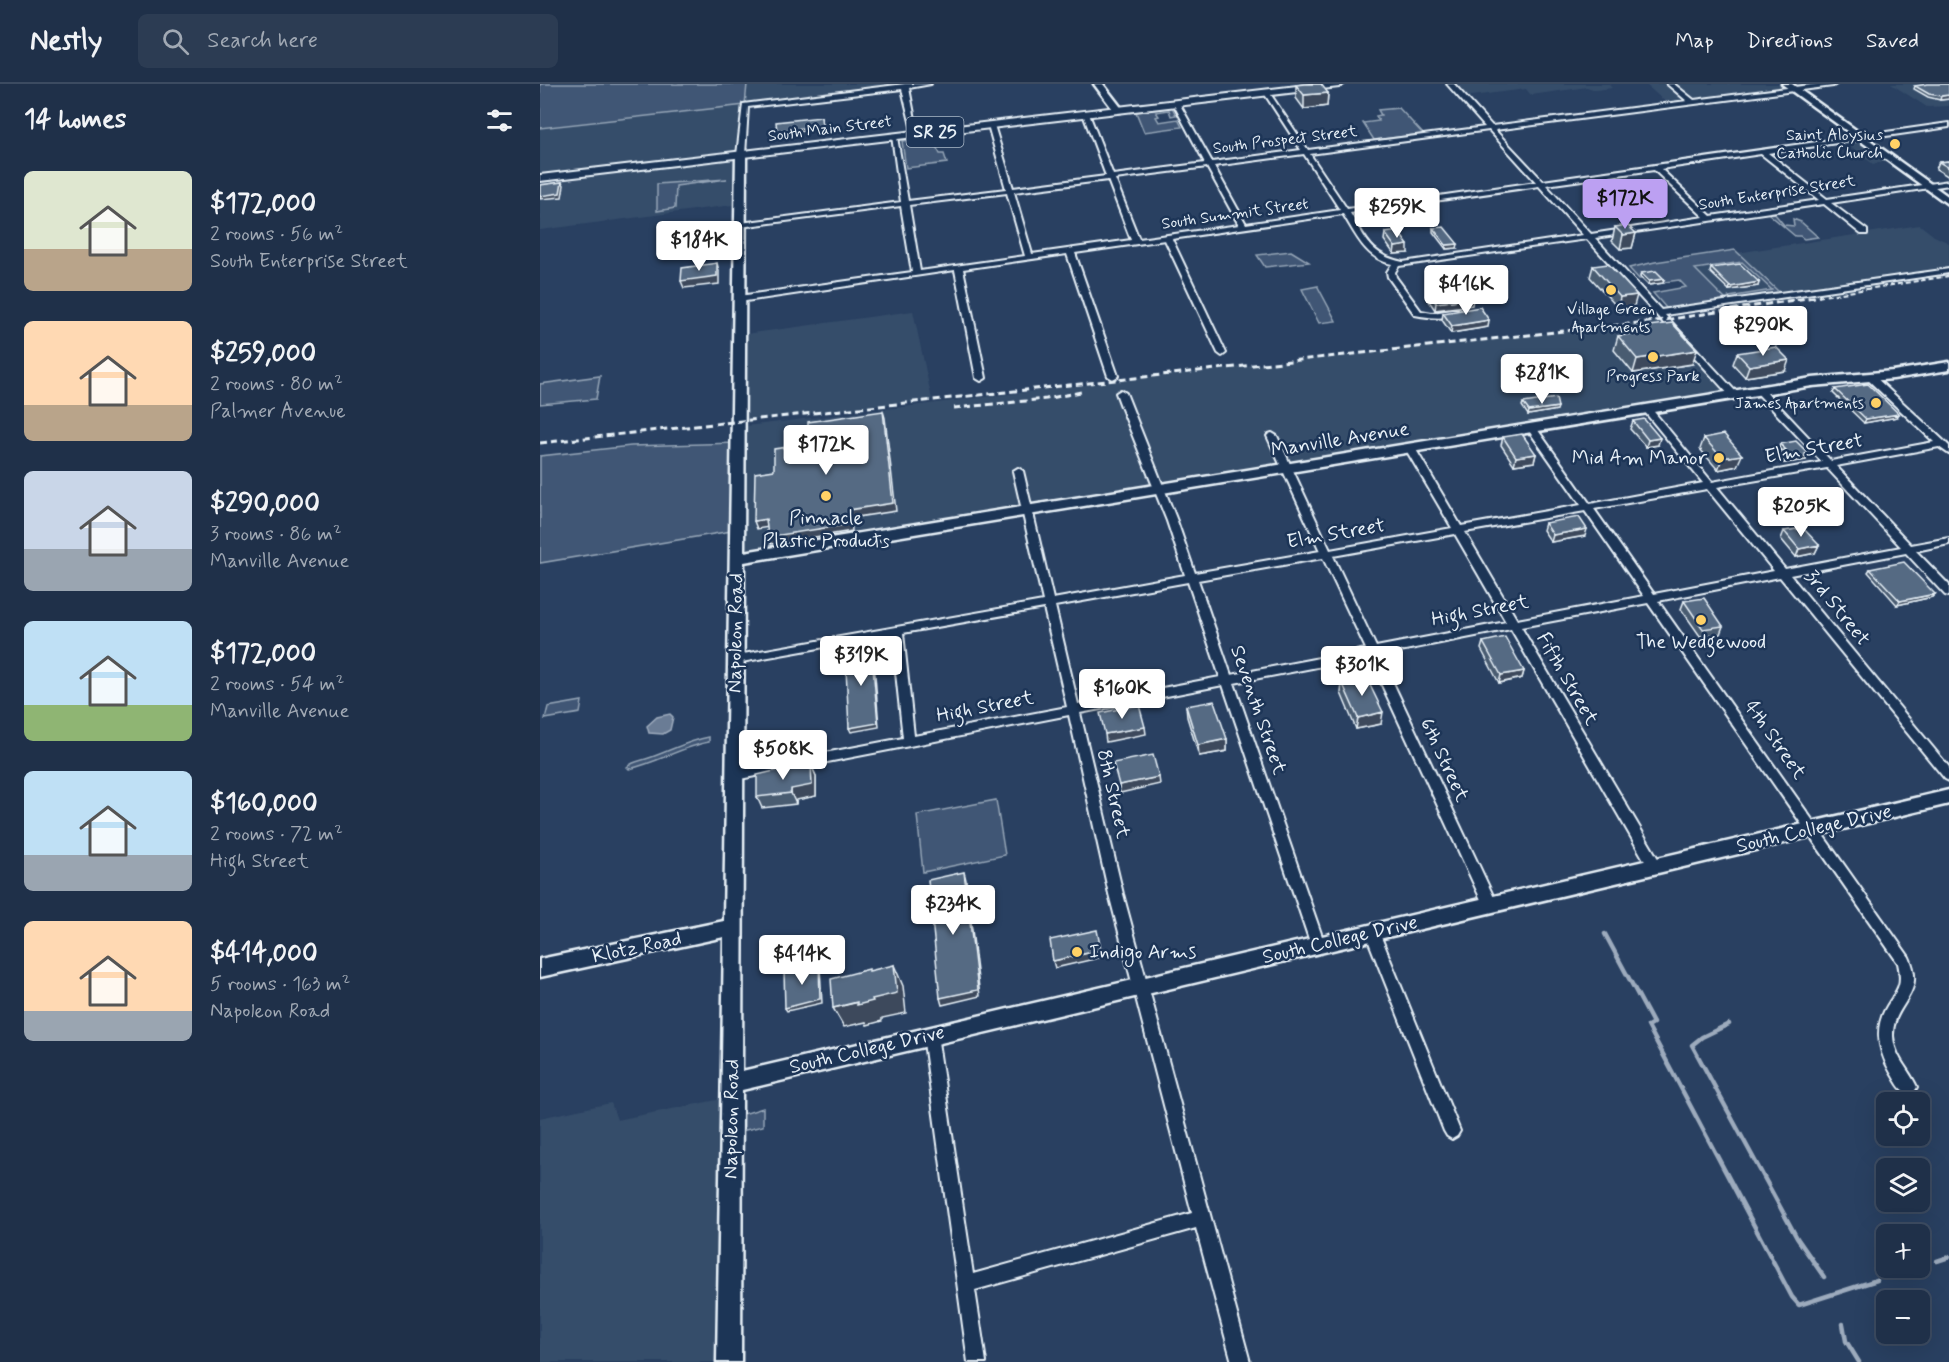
<!DOCTYPE html>
<html lang="en">
<head>
<meta charset="utf-8">
<style>
  body { margin:0; font-family:Mynerve,sans-serif; background:#2c3c53; color:#f1f3f6; height:100vh; display:flex; flex-direction:column; font-size:22px; white-space:nowrap }
  * { box-sizing:border-box; margin:0 }
  p { font-size:20px; color:#a1a9b4 }
  .icon { flex:none; width:33px; height:33px; fill:none; stroke:currentColor; stroke-width:2; stroke-linecap:round; stroke-linejoin:round }
  .map { position:relative; flex:1; overflow:hidden }
  .details { display:flex; flex-direction:column; background:#1f3049; width:540px }
  .details>* { flex:none }
  .controls { position:absolute; left:1336px; top:1008px; display:grid; gap:12px }
  .controls a { display:grid; place-items:center; width:54px; height:54px; border-radius:9px; background:#1f3049; box-shadow:0 6px 24px #0002,0 0 0 2px #3c4b61; font-size:30px }
  .price { position:absolute; translate:-50% -51px; padding:0 14px; border-radius:6px; background:#fff; color:#222; font-size:20px; line-height:39px; filter:drop-shadow(0 2px 3px #0008) }
  .price::after { content:''; position:absolute; left:50%; top:36px; width:18px; height:14px; margin-left:-9px; background:inherit; clip-path:polygon(0 0,100% 0,50% 100%) }
  .price.selected { background:#bca0f2; color:#111 }
  ul { padding:0; list-style:none }
  li { display:flex; align-items:center; gap:18px; height:150px; padding:0 24px }
  li span { display:grid; place-items:center; flex:none; width:168px; height:120px; border-radius:9px; color:#555 }
  li>.icon { margin-inline-start:auto }
  span .icon { width:72px; height:72px; fill:#fffc; stroke-width:1 }
  li b { font-size:26px }
  h2 { display:flex; justify-content:space-between; align-items:center; height:72px; padding:0 24px; font-size:26px }
  header { display:flex; align-items:center; gap:36px; box-sizing:border-box; height:84px; padding:0 30px; background:#1f3049; border-bottom:2px solid #3c4b61 }
  header strong { font-size:28px }
  nav { display:flex; gap:33px; margin-inline-start:auto; font-size:21px }
  .search { width:420px; height:54px; background:#2c3c53; display:flex; align-items:center; gap:15px; box-sizing:border-box; padding:0 21px; border-radius:9px; color:#a1a9b4; font-size:22px }
  main { display:flex; flex:1; min-height:0 }
  .map>svg:first-child { display:block }
  .built { fill:#364d6b }
  .green { fill:#415774; stroke:#94a4b6; stroke-width:1.5 }
  .water { fill:#6b7c95; stroke:#9dabbd; stroke-width:1.5 }
  .lines { fill:none; stroke-linecap:round; stroke-linejoin:round }
  .stream { stroke:#9dabbd; stroke-width:4.5 }
  .street-casing { stroke:#e8f1f8; stroke-width:4 }
  .secondary-casing { stroke:#e8f1f8; stroke-width:5 }
  .primary-casing { stroke:#e8f1f8; stroke-width:4 }
  .street { fill:#1d3557; fill-rule:evenodd }
  .secondary { fill:#1d3557; fill-rule:evenodd }
  .primary { fill:#1d3557; fill-rule:evenodd }
  .rail-far1 { stroke:#e8f1f8; stroke-width:2; stroke-dasharray:5 3; stroke-linecap:butt }
  .rail { stroke:#e8f1f8; stroke-width:3; stroke-dasharray:7 4; stroke-linecap:butt }
  .wall { fill:#495b71; stroke:#e8f1f8; stroke-width:1.5 }
  .shaded-wall { fill:#3c4a5c; stroke:#e8f1f8; stroke-width:1.5 }
  .building { fill:#556a83; stroke:#e8f1f8; stroke-width:1.5 }
  .poi-dot { fill:#ffd166; stroke:#1d3557; stroke-width:2 }
  .labels { text-anchor:middle; dominant-baseline:central; stroke-width:5; stroke-linejoin:round; paint-order:stroke }
  .far-street-label { font-size:16px; fill:#e8f1f8; stroke:#1d3557 }
  .far-poi-label { font-size:16px; fill:#e8f1f8; stroke:#1d3557; text-anchor:end }
  .shield { fill:#1d3557; stroke:#abb9c8; stroke-width:1.5 }
  .shield-label { font-size:18px; font-weight:bold; fill:#e8f1f8 }
  .street-label { font-size:20px; fill:#e8f1f8; stroke:#1d3557 }
  .poi-label { font-size:20px; fill:#e8f1f8; stroke:#1d3557 }
</style>
</head>
<body>
<header>
<strong>Nestly</strong>
<div class="search"><svg class="icon" aria-label="search" viewBox="0 0 24 24"><circle cx="10" cy="10" r="6"/><path d="M15 15l6 6"/></svg>Search here</div>
<nav><a>Map</a><a>Directions</a><a>Saved</a></nav>
</header>
<main>
<section class="details">
<h2>14 homes<svg class="icon" aria-label="filters" viewBox="0 0 24 24"><path d="M4 7h16M4 17h16"/><circle cx="9" cy="7" r="2"/><circle cx="15" cy="17" r="2"/></svg></h2>
<ul>
<li><span style="background:linear-gradient(#dfe7d0 65%,#b9a48a 0)"><svg class="icon" aria-label="home" viewBox="0 0 24 24"><path d="M3 11l9-7 9 7M6 9v11h12V9"/></svg></span><div><b>$172,000</b><p>2 rooms · 56 m²</p><p>South Enterprise Street</p></div></li>
<li><span style="background:linear-gradient(#ffd9b3 70%,#b9a48a 0)"><svg class="icon" aria-label="home" viewBox="0 0 24 24"><path d="M3 11l9-7 9 7M6 9v11h12V9"/></svg></span><div><b>$259,000</b><p>2 rooms · 80 m²</p><p>Palmer Avenue</p></div></li>
<li><span style="background:linear-gradient(#c9d6e8 65%,#9aa5b1 0)"><svg class="icon" aria-label="home" viewBox="0 0 24 24"><path d="M3 11l9-7 9 7M6 9v11h12V9"/></svg></span><div><b>$290,000</b><p>3 rooms · 86 m²</p><p>Manville Avenue</p></div></li>
<li><span style="background:linear-gradient(#bfe0f5 70%,#8fb573 0)"><svg class="icon" aria-label="home" viewBox="0 0 24 24"><path d="M3 11l9-7 9 7M6 9v11h12V9"/></svg></span><div><b>$172,000</b><p>2 rooms · 54 m²</p><p>Manville Avenue</p></div></li>
<li><span style="background:linear-gradient(#bfe0f5 70%,#9aa5b1 0)"><svg class="icon" aria-label="home" viewBox="0 0 24 24"><path d="M3 11l9-7 9 7M6 9v11h12V9"/></svg></span><div><b>$160,000</b><p>2 rooms · 72 m²</p><p>High Street</p></div></li>
<li><span style="background:linear-gradient(#ffd9b3 75%,#9aa5b1 0)"><svg class="icon" aria-label="home" viewBox="0 0 24 24"><path d="M3 11l9-7 9 7M6 9v11h12V9"/></svg></span><div><b>$414,000</b><p>5 rooms · 163 m²</p><p>Napoleon Road</p></div></li>
</ul>
</section>
<div class="map">
<svg width="1409" height="1278" viewBox="0 0 1409 1278">
  <rect width="100%" height="100%" fill="#294061"/>
  <filter id="ink" filterUnits="userSpaceOnUse"><feTurbulence type="fractalNoise" baseFrequency=".0167" numOctaves="2"/><feDisplacementMap in="SourceGraphic" scale="12" xChannelSelector="R" yChannelSelector="G"/><feConvolveMatrix kernelMatrix="1 2 1 2 8 2 1 2 1" color-interpolation-filters="sRGB"/></filter>
  <g filter="url(#ink)">
    <path class="built" d="M207 0H388L205 21 200 120 0 146V44L204 21Z
      M910 0H1072L1069 1 1072 4 1056 6 1047 3 991 11 986 5 923 13Z
      M1105 0H1293L1129 21Z
      M1351 0H1409V22L1387 23Z
      M1319 57 1348 77 1333 80 1305 59Z
      M1380 141 1394 152 1409 159V192L1195 226 1145 177Z
      M373 227 392 316 198 337 199 251Z
      M1125 236 1194 311 197 474 198 343 695 283Z
      M192 1013 189 1278H0V1034L71 1019 77 1036Z"/>
    <path class="green" d="M0 0H207L205 21 0 44Z
      M632 23 636 31 631 32 629 26 616 28 619 32 616 33 619 38 638 35 642 43 604 48 596 28Z
      M859 24 883 50 834 56 823 39 839 37 836 32 841 31 838 26Z
      M391 53 400 70H404L407 79 366 84 362 57Z
      M187 95 136 102 135 124 117 127V100Z
      M1234 129 1244 141 1254 142 1253 135 1261 138 1278 153 1264 155 1260 152H1255L1229 130Z
      M1195 166 1240 209 1192 216 1189 213 1232 206 1202 178 1155 185 1185 215 1183 218 1127 225 1113 209 1146 203 1139 196 1125 198 1117 190 1100 192 1101 195H1099L1089 184 1115 178Z
      M751 167 769 178 725 183 717 171Z
      M778 202V203L796 237 779 239 762 205Z
      M60 292 56 315 0 320V300Z
      M198 359 197 446 0 479V372L91 362Z
      M42 617 40 629 5 635 8 623Z
      M169 653V658C141 663 117 679 89 685L87 683C93 677 101 677 109 674 130 667 147 657 169 653Z
      M456 716 465 771 383 788 377 731Z
      M223 1024V1042L201 1047 200 1031Z"/>
    <path class="water" d="M130 630 133 633 130 646 123 650 109 649 107 642 117 633Z"/>
    <g class="lines">
      <path class="stream" d="M1065 850 1113 939 1108 942 1252 1213 1259 1221 1337 1196
        M1189 940 1162 953 1152 961 1257 1154 1284 1193
        M1397 1177 1409 1173
        M1303 1240 1306 1257 1319 1278"/>
      <g class="street-casing">
        <path id="street" d="M365 0H391L369 4 378 51 373 50 362 5 208 23 205 71 201 73 197 71 203 20Z
          M907 0H914L952 42 1147 17 1127 0H1134L1154 16 1278 0H1296L1293 2 955 46 1003 97 1409 39V43L1228 69 1287 115 1409 97V101L1291 119 1327 146V150H1321L1284 120 1055 154 1121 226 1409 185V189L1125 231 1197 309 1199 311 1194 314 1191 313 1047 155 859 182 855 188 856 193 881 227 892 229 919 225 923 228C910 236 890 234 875 231L848 193 847 188 852 180C826 175 816 151 803 130L632 155 686 269 682 272 678 269 625 156 535 169 578 292 573 295 568 292 527 170 423 185 446 294 441 297 436 294 415 186 199 218 195 215 199 212 372 188 361 122 200 143 196 141 200 139 361 118 352 52 357 53 368 117 466 105 448 41 451 39 454 41 473 104 566 92 543 30 546 28 549 30 573 91 665 79 633 19 636 17 639 19 672 78 761 66 724 9 727 7 729 8 768 66 945 43ZM949 46 996 98 807 125 770 70ZM764 70 800 126 706 140 674 82ZM1221 70 1279 116 1171 132 1121 85ZM667 83 699 141 599 155 575 95ZM1114 86 1164 133 1051 150 1006 101ZM568 96 591 156 492 170 474 108ZM999 102 1043 151 863 178C830 171 827 156 810 129ZM467 109 485 172 380 187 369 121Z
          M1330 290 1333 291 1405 358 1409 362V370L1399 363 1296 382 1371 461 1409 454V460L1376 467 1409 501V512L1405 511 1366 469 1250 491 1409 683V697L1405 695 1240 493 1118 517 1369 873C1387 912 1352 919 1353 952 1354 973 1369 985 1377 1003L1374 1008 1369 1010C1360 1007 1356 997 1351 989 1339 968 1333 945 1347 922 1358 904 1363 902 1358 879L1108 519 981 543 1120 778 1122 782 1120 786 1115 787 1110 786 971 545 840 571 957 820 955 824 950 826 945 824 943 820 829 573 694 599 785 861 783 865 778 867 773 865 771 861 683 601 540 629 583 810 710 1278H692L656 1144 435 1206 446 1278H428L383 951 385 946 390 944 395 946 397 951 433 1190 652 1129 569 810 529 631 195 696 191 694 189 691 191 688 195 686 363 654 352 551 196 579 190 575 192 572 503 517 473 387 478 384 483 387 513 515 645 491 627 437 582 325 576 309 581 306 586 309 637 437 655 489 780 467 727 352 729 350 732 349 737 352 790 466 912 444 865 364 870 361 875 364 921 442 1041 421 987 344 992 341 995 342 1050 420 1163 399 1104 327 1102 325 1107 322 1110 323 1172 398 1282 378 1217 309 1215 307 1220 304 1223 305 1291 377 1394 358 1327 295 1325 293ZM1287 384 1361 463 1245 485 1177 403ZM1167 405 1234 487 1114 510 1054 425ZM1045 427 1104 512 977 536 925 448ZM915 450 966 538 836 563 793 472ZM783 474 826 565 691 591 658 496ZM648 498 680 593 538 620 515 522ZM504 524 527 623 374 652 363 549Z
          M832 842 837 844 839 848 920 1047 917 1052 912 1055 907 1052 904 1047 825 848 827 844Z"/>
      </g>
      <g class="secondary-casing">
        <path id="secondary" d="M554 0H563L583 26 581 28H575Z
          M1242 0H1252L1409 113V121Z
          M201 68 206 71 204 468 1272 294 1353 287 1409 278V286L1353 295 1272 302 204 478 202 987 1409 706V720L202 1006 201 1278H177L184 853 0 893V875L184 837 196 71Z"/>
      </g>
      <g class="primary-casing">
        <path id="primary" d="M774 0H804L799 3 0 97V91Z"/>
      </g>
      <use href="#street" class="street"/>
      <use href="#secondary" class="secondary"/>
      <use href="#primary" class="primary"/>
      <path class="rail-far1" d="M1270 214 1409 192"/>
      <path class="rail" d="M414 324 506 315 541 308
        M0 359 1125 236 1280 212"/>
    </g>
    <path class="wall" d="M1409 0V15L1400 16 1388 13 1374 5 1375 2Z
      M756 1 788 9 787 22 764 25 756 14Z
      M1409 77V93L1396 85 1399 78Z
      M1075 143 1096 149 1092 164 1080 165 1072 157Z
      M893 144 917 164 906 165 893 148Z
      M845 149 868 169 854 170 844 156Z
      M1053 182 1094 222 1078 224 1050 193Z
      M1171 184 1219 198 1218 202 1189 206 1170 188Z
      M1101 189 1123 199 1108 201 1100 193Z
      M889 210 932 221 895 226 889 217Z
      M903 229 948 243 911 249 902 236Z
      M1093 244 1152 280 1093 289 1074 266 1078 252 1091 250Z
      M1197 269 1245 287 1205 293 1193 280Z
      M1295 305 1357 333 1324 339 1293 309Z
      M983 319 1017 326 988 331 982 322Z
      M1093 337 1118 361 1106 363 1090 345Z
      M963 353 996 370 994 378 974 381 961 361Z
      M1164 354 1197 382 1178 386 1160 365Z
      M1240 360 1268 369 1266 376 1244 379 1237 371 1238 367 1241 366 1239 364Z
      M1005 439 1045 452 1011 458 1003 446Z
      M1244 447 1279 461 1275 469 1256 473 1241 455Z
      M1330 485 1395 510 1392 513 1357 521 1328 488Z
      M1144 517 1183 542 1180 550 1160 552 1141 525Z
      M943 558 984 587 982 594 959 599 941 565Z
      M802 598 841 640 816 645 801 609Z
      M646 622 687 655V667L659 672 647 633Z
      M271 681 276 692V712L256 716V720L222 724 217 713 251 684Z"/>
    <path class="shaded-wall" d="M788 9 787 22 764 25V11Z
      M1409 11V15L1400 16 1401 12Z
      M281 33 283 45 238 50 237 47Z
      M22 98 24 101 22 113 0 115V112Z
      M1096 149 1092 164 1080 165 1083 151Z
      M918 160 917 164 906 165V161Z
      M868 161V169L854 170 855 163Z
      M177 179 179 187V200L144 204 141 197Z
      M1124 195 1123 199 1108 201 1109 197Z
      M1219 198 1218 202 1189 206 1190 203Z
      M1097 211 1094 222 1078 224 1080 213Z
      M933 214 932 221 895 226 896 219Z
      M949 236 948 243 911 249 912 242Z
      M1157 266 1152 280 1093 289 1097 275Z
      M1249 276 1245 287 1205 293 1209 282Z
      M1018 323 1017 326 988 331 989 327Z
      M343 327 345 334 356 427 311 434 312 447 231 460 228 453 309 426Z
      M1359 330 1357 333 1324 339 1326 335Z
      M1120 354 1118 361 1106 363 1108 356Z
      M1268 369 1266 376 1244 379 1246 375Z
      M996 370 994 378 974 381 976 373Z
      M1202 371 1197 382 1178 386 1182 374Z
      M226 435 229 443 217 445 214 437Z
      M1047 445 1045 452 1011 458 1013 451Z
      M1279 461 1275 469 1256 473 1259 465Z
      M1395 510 1392 513 1357 521 1360 517Z
      M331 561 333 565 339 643 311 648 309 644Z
      M984 587 982 594 959 599 961 591Z
      M843 628 841 640 816 645 818 634Z
      M605 643 606 650 566 658 565 650Z
      M687 655V667L659 672 658 661Z
      M271 681 276 692V712L256 716V720L251 709V705Z
      M619 693 620 700 580 709 579 701Z
      M424 788 426 796 440 912 402 921 400 914Z
      M561 866 563 873 515 884 513 877Z
      M279 880 280 883 282 919 247 927 245 924Z
      M354 881 363 902 366 929 342 934V937L327 941 326 938 304 943 293 924 332 915Z"/>
    <path class="building" d="M764 0H781L788 9 764 11 756 1Z
      M1388 0H1409V11L1401 12 1389 10 1375 2Z
      M281 33 282 42 237 47 236 38Z
      M1409 77V84L1399 78Z
      M22 98 20 109 0 112V101Z
      M1087 141 1096 149 1083 151 1075 143Z
      M904 143 918 160 906 161 893 144Z
      M858 147 868 161 855 163 845 149Z
      M177 179V192L141 197 142 184Z
      M1068 180 1097 211 1080 213 1053 182Z
      M1200 180 1219 198 1190 203 1171 184Z
      M1116 187 1124 195 1109 197 1101 189Z
      M926 205 933 214 896 219 889 210Z
      M940 223 949 236 912 242 903 229Z
      M1132 239 1157 266 1097 275 1078 252 1097 249 1093 244Z
      M1236 263 1249 276 1209 282 1197 269Z
      M1328 300 1359 330 1326 335 1295 305Z
      M1016 314 1018 323 989 327 983 319Z
      M343 327 353 419 309 426 310 440 228 453 226 435 214 437 215 389 234 386V365L268 360V338Z
      M1104 335 1120 354 1108 356 1093 337Z
      M982 350 996 370 976 373 963 353Z
      M1184 350 1202 371 1182 374 1164 354Z
      M1256 357 1268 369 1265 370 1267 372 1246 375 1238 367 1246 366 1240 360Z
      M1039 433 1047 445 1013 451 1005 439Z
      M1263 444 1279 461 1259 465 1244 447Z
      M1364 478 1395 510 1360 517 1330 485Z
      M1164 514 1183 542 1163 545 1144 517Z
      M965 553 984 587 961 591 943 558Z
      M331 561 338 639 309 644 305 565Z
      M826 593 843 628 818 634 802 598Z
      M674 617 687 655 658 661 646 622Z
      M599 621 605 643 565 650 560 629Z
      M613 671 619 693 579 701 573 679Z
      M271 681 272 701 251 705V709L217 713V691L251 683V685Z
      M424 788 438 906 400 914 388 796Z
      M557 846 561 866 513 877 510 856Z
      M279 880 280 915 245 924 244 887Z
      M354 881 357 909 332 915 333 917 317 921V918L293 924 291 895 329 885V887Z"/>
  </g>
  <g class="poi-dot">
    <circle cx="1355" cy="60" r="6"/>
    <circle cx="1071" cy="206" r="6"/>
    <circle cx="1113" cy="273" r="6"/>
    <circle cx="1336" cy="319" r="6"/>
    <circle cx="1179" cy="374" r="6"/>
    <circle cx="286" cy="412" r="6"/>
    <circle cx="1161" cy="536" r="6"/>
    <circle cx="537" cy="868" r="6"/>
  </g>
  <g class="labels">
    <g class="far-street-label">
      <text transform="translate(290 45) rotate(-7)">South Main Street</text>
      <text transform="translate(745 56) rotate(-7)">South Prospect Street</text>
      <text transform="translate(1237 109) rotate(-9)">South Enterprise Street</text>
      <text transform="translate(695 130) rotate(-8)">South Summit Street</text>
    </g>
    <g class="far-poi-label">
      <text x="1343" y="51">Saint Aloysius<tspan x="1343" dy="18">Catholic Church</tspan></text>
      <text x="1071" y="225" text-anchor="middle">Village Green<tspan x="1071" dy="18">Apartments</tspan></text>
      <text x="1113" y="292" text-anchor="middle">Progress Park</text>
      <text x="1324" y="319">James Apartments</text>
    </g>
    <rect class="shield" x="366.5" y="33" width="57" height="30" rx="4.5"/>
    <g class="shield-label">
      <text x="395" y="48">SR 25</text>
    </g>
    <g class="street-label">
      <text transform="translate(800 356) rotate(-9)">Manville Avenue</text>
      <text transform="translate(1274 365) rotate(-10)">Elm Street</text>
      <text transform="translate(796 450) rotate(-10)">Elm Street</text>
      <text transform="translate(1297 524) rotate(51)">3rd Street</text>
      <text transform="translate(940 527) rotate(-11)">High Street</text>
      <text transform="translate(196 549) rotate(-89)">Napoleon Road</text>
      <text transform="translate(1027 595) rotate(60)">Fifth Street</text>
      <text transform="translate(445 623) rotate(-11)">High Street</text>
      <text transform="translate(718 626) rotate(71)">Seventh Street</text>
      <text transform="translate(1235 656) rotate(55)">4th Street</text>
      <text transform="translate(904 676) rotate(65)">6th Street</text>
      <text transform="translate(573 710) rotate(77)">8th Street</text>
      <text transform="translate(1274 745) rotate(-13)">South College Drive</text>
      <text transform="translate(800 856) rotate(-13)">South College Drive</text>
      <text transform="translate(97 864) rotate(-12)">Klotz Road</text>
      <text transform="translate(327 966) rotate(-13)">South College Drive</text>
      <text transform="translate(192 1035) rotate(-89)">Napoleon Road</text>
    </g>
    <g class="poi-label">
      <text x="1167" y="374" text-anchor="end">Mid Am Manor</text>
      <text x="286" y="434">Pinnacle<tspan x="286" dy="23">Plastic Products</tspan></text>
      <text x="1161" y="558">The Wedgewood</text>
      <text x="549" y="868" text-anchor="start">Indigo Arms</text>
    </g>
  </g>
</svg>
<div class="controls">
<a><svg class="icon" aria-label="locate" viewBox="0 0 24 24"><circle cx="12" cy="12" r="6"/><path d="M12 2v4M12 18v4M2 12h4M18 12h4"/></svg></a>
<a><svg class="icon" aria-label="layers" viewBox="0 0 24 24"><path d="M12 4l9 5-9 5-9-5zM3 14l9 5 9-5"/></svg></a>
<a>+</a>
<a>−</a>
</div>
<b class="price selected" style="left:1085px;top:146px">$172K</b>
<b class="price" style="left:857px;top:155px">$259K</b>
<b class="price" style="left:159px;top:188px">$184K</b>
<b class="price" style="left:926px;top:232px">$416K</b>
<b class="price" style="left:1223px;top:273px">$290K</b>
<b class="price" style="left:1002px;top:321px">$281K</b>
<b class="price" style="left:286px;top:392px">$172K</b>
<b class="price" style="left:1261px;top:454px">$205K</b>
<b class="price" style="left:321px;top:603px">$319K</b>
<b class="price" style="left:822px;top:613px">$301K</b>
<b class="price" style="left:582px;top:636px">$160K</b>
<b class="price" style="left:243px;top:697px">$508K</b>
<b class="price" style="left:413px;top:852px">$234K</b>
<b class="price" style="left:262px;top:902px">$414K</b>
</div>
</main>
</body>
</html>
